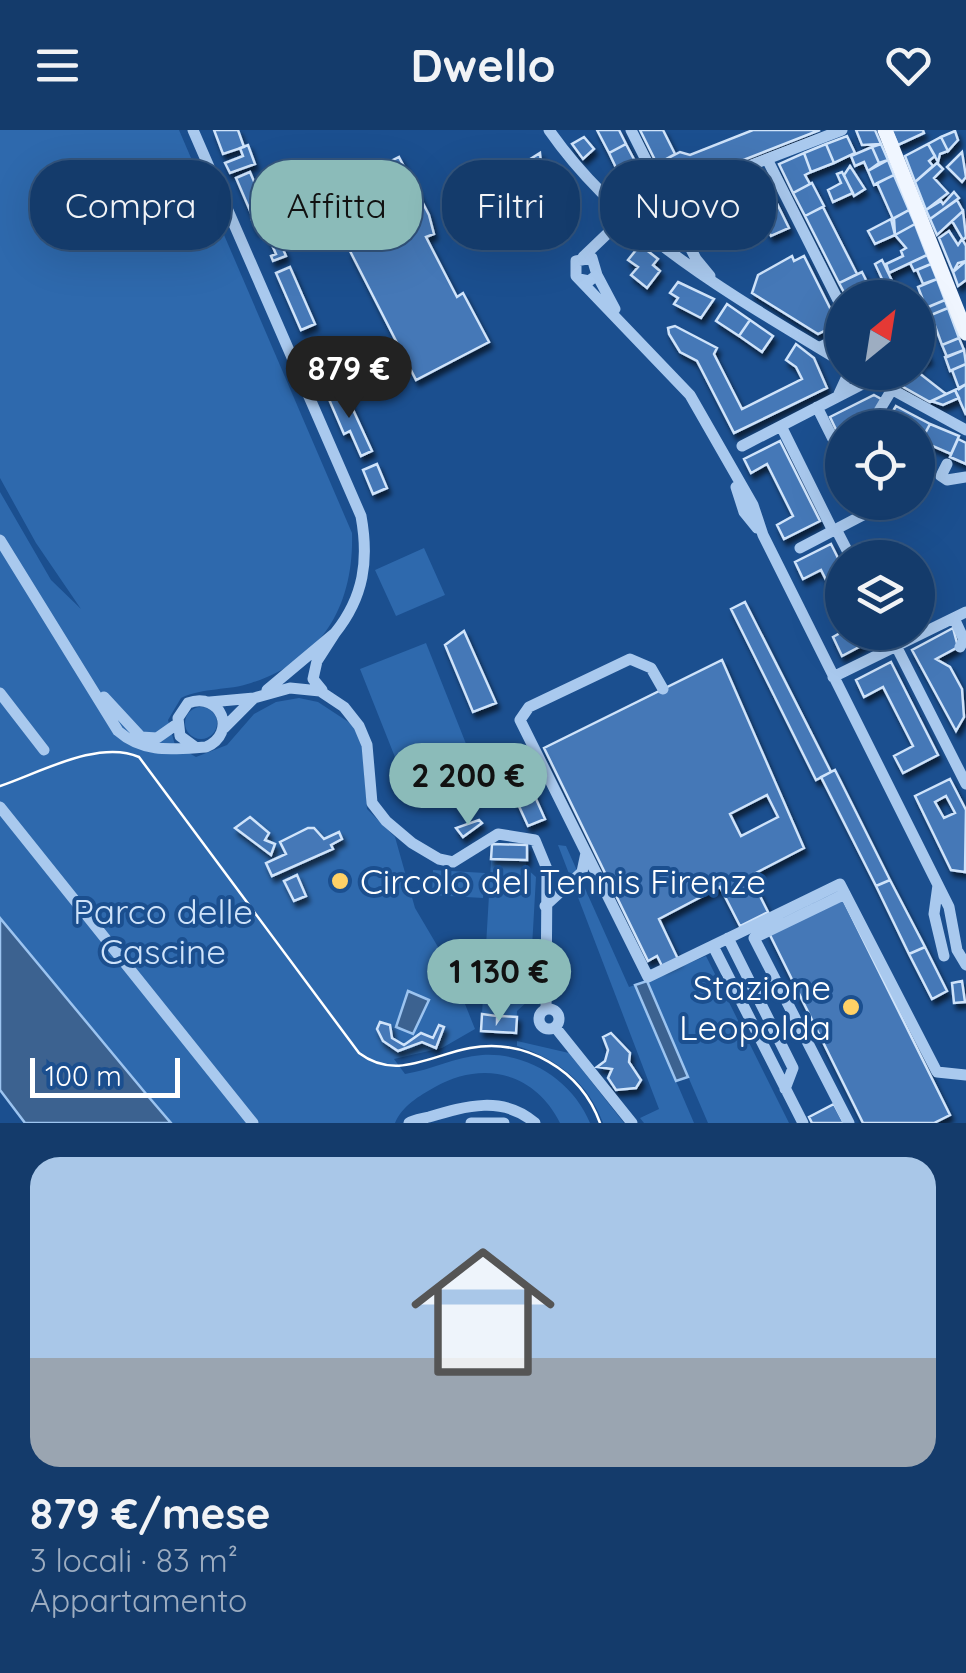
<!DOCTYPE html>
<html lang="it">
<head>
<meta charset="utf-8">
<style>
  body { margin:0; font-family:Quicksand,sans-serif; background:#1d4271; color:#f1f3f6; height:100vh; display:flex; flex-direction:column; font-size:38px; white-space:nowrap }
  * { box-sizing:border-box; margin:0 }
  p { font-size:32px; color:#9dadc1 }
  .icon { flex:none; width:55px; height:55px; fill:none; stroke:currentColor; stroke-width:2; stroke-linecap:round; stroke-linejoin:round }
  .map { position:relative; height:993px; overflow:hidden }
  .panel { display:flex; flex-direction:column; background:#143b6b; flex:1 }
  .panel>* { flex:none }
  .banner { position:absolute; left:30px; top:30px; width:908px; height:90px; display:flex; gap:20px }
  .needle { width:65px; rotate:30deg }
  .buttons { position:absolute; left:825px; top:150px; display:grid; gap:20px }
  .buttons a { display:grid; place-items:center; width:110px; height:110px; border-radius:50%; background:#143b6b; box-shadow:0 10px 40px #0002,0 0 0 2px #33557e; font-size:50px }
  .scale { position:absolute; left:30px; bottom:25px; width:150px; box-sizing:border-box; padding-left:10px; border:5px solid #fff; border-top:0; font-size:28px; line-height:35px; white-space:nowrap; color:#fff; -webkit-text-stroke:8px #1b4f8f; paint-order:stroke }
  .price { position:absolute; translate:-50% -85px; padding:0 22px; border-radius:35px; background:#8bbbb9; color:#111; font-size:32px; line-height:65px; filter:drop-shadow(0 2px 5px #0008) }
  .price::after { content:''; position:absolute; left:50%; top:60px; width:30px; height:22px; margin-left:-15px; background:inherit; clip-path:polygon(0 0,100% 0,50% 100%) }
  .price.current { background:#222; color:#fff }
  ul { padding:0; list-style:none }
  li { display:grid; align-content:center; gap:20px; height:530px; padding:0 30px }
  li+li { border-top:2px solid #33557e }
  li span { display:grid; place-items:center; height:310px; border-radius:30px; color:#555 }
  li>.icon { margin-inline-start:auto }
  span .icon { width:180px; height:180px; fill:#fffc; stroke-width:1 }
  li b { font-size:42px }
  .chip { padding:0 35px; border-radius:40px; background:#143b6b; box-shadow:0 10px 40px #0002,0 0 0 2px #33557e; font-size:35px; line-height:90px }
  .chip.current { background:#8bbbb9; color:#111 }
  header { display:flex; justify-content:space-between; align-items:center; height:130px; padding:0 30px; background:#143b6b; font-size:45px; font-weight:700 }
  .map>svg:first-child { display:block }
  .green { fill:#2e69ad }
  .water { fill:#3c6290; stroke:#9cc4f0; stroke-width:2.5 }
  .building { fill:#4478b7; stroke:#cfe3fa; stroke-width:2.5; fill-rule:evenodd; filter:url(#shadow) }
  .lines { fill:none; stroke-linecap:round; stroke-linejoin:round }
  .minor { stroke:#a9c9ee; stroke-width:11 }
  .major { stroke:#f0f6ff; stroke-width:15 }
  .tram { stroke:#fff; stroke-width:2.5 }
  .poi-dot { fill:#ffd166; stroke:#1b4f8f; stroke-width:4 }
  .labels { text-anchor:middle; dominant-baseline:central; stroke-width:8; stroke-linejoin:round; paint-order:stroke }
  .poi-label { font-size:35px; fill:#fff; stroke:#1b4f8f; text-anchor:start }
  .park-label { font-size:35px; fill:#cfe3fa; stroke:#1b4f8f }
</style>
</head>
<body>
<header><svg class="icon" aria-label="menu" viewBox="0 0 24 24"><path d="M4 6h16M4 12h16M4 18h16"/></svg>Dwello<svg class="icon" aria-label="heart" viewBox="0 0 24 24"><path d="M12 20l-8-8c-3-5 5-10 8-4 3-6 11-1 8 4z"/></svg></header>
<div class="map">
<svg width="966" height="993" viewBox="0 0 966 993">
  <defs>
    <filter id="shadow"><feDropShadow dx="3" dy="5.5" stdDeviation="2.5" flood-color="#0009"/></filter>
  </defs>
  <rect width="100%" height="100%" fill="#1b4f8f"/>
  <path class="green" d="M0 0H179L352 403C354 476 322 530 251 553 228 561 204 557 181 568L168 590 175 615 196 627 227 615 254 584 276 572 299 568 318 572 353 595 362 615 367 679 395 707 415 778 451 839 475 899 442 918 394 929 405 944C431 940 455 927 482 925 528 922 573 951 590 993H560C535 942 482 930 435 957 419 966 402 976 395 993H171L0 788V362L51 450 81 479 36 413 0 348Z
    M424 418 445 465 396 486 375 440Z
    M426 513 480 649 414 675 360 539Z
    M185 593a16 16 0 1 1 32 0a16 16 0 1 1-32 0Z
    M492 714 527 715 526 738 536 747 529 870 517 881 516 903 481 901Z
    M558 715 566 716 629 857 635 855 694 993H644L640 988 659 979Z
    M433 740 485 743 483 768 432 765Z
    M706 826 789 993H708L647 851Z
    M517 911 569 923 624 993H603C588 952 557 929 517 916Z"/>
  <path class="water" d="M0 788 147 965 171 993H25L0 960Z
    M647 851 688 947 676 951 635 855Z
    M408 861 429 870 413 904 396 897Z"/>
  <path class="building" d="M214 0H238L244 17 223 24Z
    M597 0H619L626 14 609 23Z
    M640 0H663L675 24 657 34Z
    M753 0H820L682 54 665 50 657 34 680 22 690 25Z
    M856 0H875L881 14 862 15Z
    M891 0H923L924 3 898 15Z
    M955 1 958 10 948 21 941 7Z
    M847 6 855 23 834 33 826 14Z
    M584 7 594 19 583 29 572 14Z
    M941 7 948 21 940 24 938 32 928 14Z
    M626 14 637 35 619 44 609 23Z
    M826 14 834 33 811 42 804 23Z
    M881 14 888 30 879 33 872 17Z
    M928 14 935 26 929 31 933 36 915 52 905 26Z
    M248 15 255 34 230 43 225 33 243 26 240 18Z
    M872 17 879 33 868 41 864 32 855 36 851 26Z
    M962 22 966 47 962 52 947 37Z
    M540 23 541 33 532 41 524 33Z
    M804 23 811 42 805 45 810 54 793 63 779 34Z
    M399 27 429 85 434 104 426 107 457 167 463 163 489 212 416 250 350 121 374 109 365 91 404 72 385 34Z
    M888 30 894 45 874 55 868 41Z
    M937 33 943 39 934 48 948 63 926 80 915 52Z
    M637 35 647 55 629 64 619 44Z
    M850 36 865 59 854 66 844 45Z
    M761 41 789 98 771 106 757 79 708 98 702 86 687 92 682 72Z
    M250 42 265 77 251 83 236 48Z
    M842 42 853 63 833 72 828 60 841 53 837 44Z
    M894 45 909 80 893 89 877 53Z
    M812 53 824 76 805 86 793 63Z
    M647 55 651 65 628 75 624 70 629 64Z
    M954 62 959 68 930 89 926 80 941 71 943 74Z
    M957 70 963 81 937 105 930 89Z
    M823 77 857 144 839 153 805 86Z
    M909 80 915 94 895 105 894 88Z
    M963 81 966 107 963 110 952 91Z
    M263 85 268 95 272 93 286 126 273 131 271 126 276 124 264 97 257 100 252 90Z
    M891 89 895 105 875 114 868 101Z
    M915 94 927 125 889 143 886 134 903 126 901 121 906 118 895 105Z
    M949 101 958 115 962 109 966 116V131L958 133 953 142 939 108Z
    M640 115 658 129 653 135 660 141 647 158 631 145 638 137 628 130Z
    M927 125 931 134 914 141 910 133Z
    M792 126 794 131 804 126 838 194 818 204 752 163 758 145Z
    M882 130 897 161 889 164 875 134Z
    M966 131V150L958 156 953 142Z
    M931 134 937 149 923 154 917 140Z
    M290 137 315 194 301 200 276 143Z
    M862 142 875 168H847L839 153Z
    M937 149 945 170 926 178 918 157Z
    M678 152 714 169 701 188 674 174 678 168 670 163Z
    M945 170 948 178 931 185 928 177Z
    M727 174 750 190 739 206 716 191Z
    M948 178 959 208 942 215 931 185Z
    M750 190 773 206 762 222 739 206Z
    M675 196 717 218 714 224 742 279 802 249 796 237 786 230 796 214 814 228 827 258 734 303 697 231 680 222 669 204 668 198Z
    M918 205 929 229 918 234Z
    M959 208 964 220 947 227 942 215Z
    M964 220 966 234 950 241 945 227Z
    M329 225 342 253 328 260 314 231Z
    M919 233V243L946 264 930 272 889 249 918 242Z
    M966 234V254L959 259 952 240Z
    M966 254V285L955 260Z
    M344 260 372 321 361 326 350 301 344 304 328 267Z
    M955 260 959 268 943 275 931 271Z
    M874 265 883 270 871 288 858 294 860 298H842V312L830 287Z
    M896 276 930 294 922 309 918 307V298H895L899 291 890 286Z
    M930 294 959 306 951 324 921 311Z
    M958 309 966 313V334L950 327Z
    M780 311 820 391 784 409 777 395 793 386 767 334 751 343 744 329Z
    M377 334 387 358 373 364 363 340Z
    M831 414 842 436V482L821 440 803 449 795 432Z
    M745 472 831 642 816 650 731 479Z
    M953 498 958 517 936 529 950 537 962 559 964 587 956 601 912 520Z
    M464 501 496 573 473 582 445 515Z
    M842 502H876L878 507 842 526 833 507Z
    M722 530 804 718 750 746 768 782 740 796 720 757 659 789 678 829 662 836 657 826 648 831 544 618ZM767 665 778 687 741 706 730 684Z
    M891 532 938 625 903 643 894 626 913 616 883 557 864 567 856 550Z
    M520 633 545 689 528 696 503 641Z
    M835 640 890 750 876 756 821 647Z
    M950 649 966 680 965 742 951 740 915 666ZM946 666 955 683 944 688 935 672Z
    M250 687 269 703 265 710 275 714 271 725 235 698Z
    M479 690 482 693 463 707 456 698Z
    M308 698H314L324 709 339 702 342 709 331 715 333 719 272 746 266 733 286 724 280 712Z
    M492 714 527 715V730L491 729Z
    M297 745 306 766 294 771 284 751Z
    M890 750 925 817 909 824 876 756Z
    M842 767 950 985 934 993H863L769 803Z
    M925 817 947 861 932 869 909 824Z
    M962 851 965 872 954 873 952 853Z
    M482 884 497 886V892L501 886 517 887 516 903 481 901Z
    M380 892 390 895 392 908 404 915 421 903 433 908 439 895 444 897 436 918 422 912 398 921 383 911 377 899Z
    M611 903 630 923 629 932 641 950 636 958 616 960 608 948 612 939 597 937 605 931 608 920 603 907Z
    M834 974 844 993H812L809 987Z"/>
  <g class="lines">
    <path class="minor" d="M193 0 361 386C369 430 364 467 335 503
      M549 0C623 106 734 166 842 232
      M631 0 696 129 710 146
      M767 29 842 178
      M650 109 666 107 677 91
      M583 127 630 82 842 0
      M597 145 615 179
      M579 149 589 151 597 145 592 128 576 131V146L690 265 753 375 763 405 949 777 957 820 966 835
      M819 218 842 206
      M860 242 966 300
      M838 266 849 242
      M817 277 842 327
      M867 292 876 286 891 261
      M781 296 833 401
      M742 316 872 249
      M947 334 941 346 947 350 966 347
      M736 357 744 382 757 398
      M836 399 851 428
      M0 410 118 601C144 624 174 619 206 617 238 603 221 561 188 573L178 588 180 606 195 617
      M800 418 888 372
      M954 488 964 510 960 517
      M889 502 966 654
      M833 547 966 482
      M663 559 651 538 630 529 529 577 520 590 648 847 840 754 937 942 966 945
      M267 560 335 503 317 531 313 549 322 560
      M0 563 44 620
      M104 567 141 607 157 608 177 594
      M210 572 254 568 290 558 320 561 344 577 359 596 367 615 372 673 386 691 412 713 439 729 453 732 498 704 535 710 547 739 546 879
      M224 598 254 568
      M0 677 253 993
      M938 755 934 784 944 826
      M845 764 754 808 849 993
      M545 776 582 742 586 723
      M728 808 793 938 785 959
      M713 816 803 993
      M539 889a10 10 0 1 1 20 0a10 10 0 1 1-20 0Z
      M555 897 632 993
      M409 993C413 990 421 989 429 987 466 976 503 965 535 993
      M471 993H504"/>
    <path class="major" d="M885 0 966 203"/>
    <path class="tram" d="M0 656C39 643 99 609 139 627L359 923C396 951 431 925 470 918 526 908 581 940 600 993"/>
  </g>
  <g class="poi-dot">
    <circle cx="340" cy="751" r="10"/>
    <circle cx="851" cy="877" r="10"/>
  </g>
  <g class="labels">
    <g class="poi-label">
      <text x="360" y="751">Circolo del Tennis Firenze</text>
      <text x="831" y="857" text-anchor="end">Stazione<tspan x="831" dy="40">Leopolda</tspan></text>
    </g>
    <g class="park-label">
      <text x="163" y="781">Parco delle<tspan x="163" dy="40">Cascine</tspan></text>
    </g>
  </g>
</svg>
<div class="buttons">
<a><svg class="needle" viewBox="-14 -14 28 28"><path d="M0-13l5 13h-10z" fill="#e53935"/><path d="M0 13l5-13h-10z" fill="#9dadc1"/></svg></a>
<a><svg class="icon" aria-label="locate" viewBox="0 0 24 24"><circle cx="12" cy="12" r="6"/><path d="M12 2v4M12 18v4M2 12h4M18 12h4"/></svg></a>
<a><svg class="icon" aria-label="layers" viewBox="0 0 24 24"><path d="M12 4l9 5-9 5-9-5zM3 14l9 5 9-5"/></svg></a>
</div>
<div class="scale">100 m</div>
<b class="price current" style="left:349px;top:291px">879 €</b>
<b class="price" style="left:468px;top:698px">2 200 €</b>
<b class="price" style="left:499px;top:894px">1 130 €</b>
<div class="banner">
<a class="chip">Compra</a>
<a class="chip current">Affitta</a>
<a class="chip">Filtri</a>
<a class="chip">Nuovo</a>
</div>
</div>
<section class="panel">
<ul>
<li><span style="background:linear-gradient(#a9c7e8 65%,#9aa5b1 0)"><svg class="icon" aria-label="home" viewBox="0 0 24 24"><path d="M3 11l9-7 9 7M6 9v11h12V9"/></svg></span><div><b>879 €/mese</b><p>3 locali · 83 m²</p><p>Appartamento</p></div></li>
</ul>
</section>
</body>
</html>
